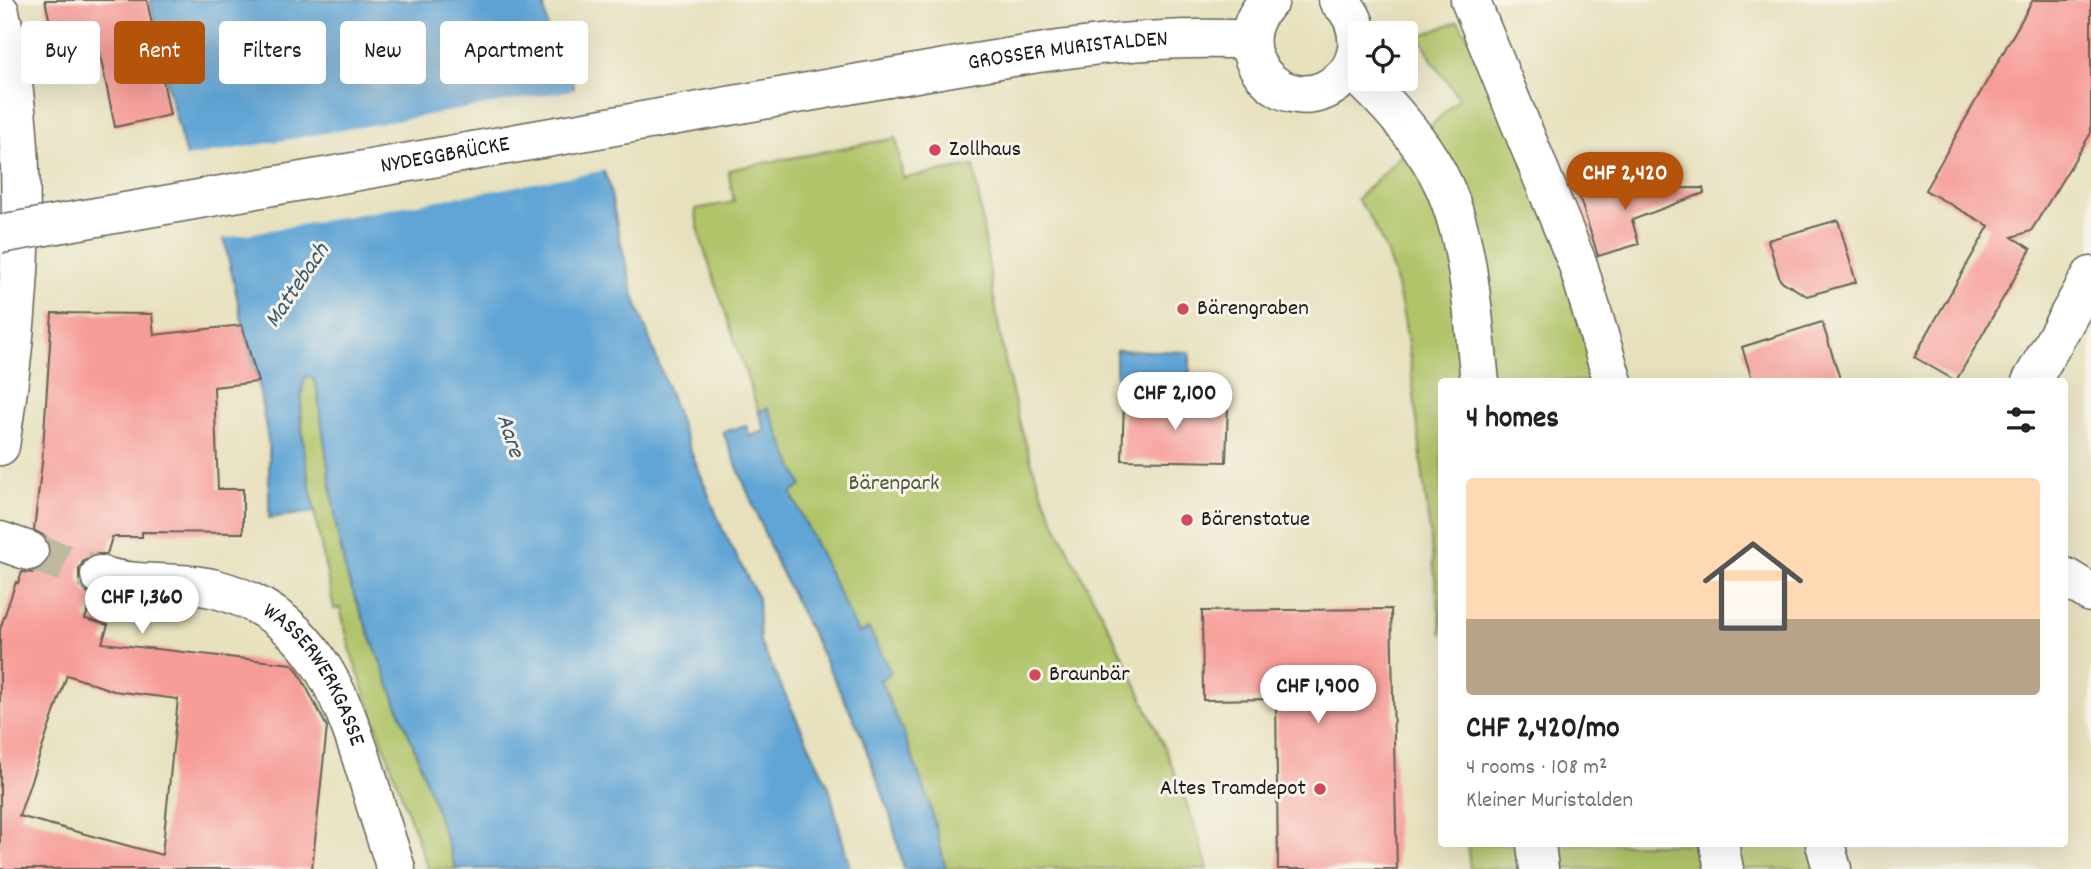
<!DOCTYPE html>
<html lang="en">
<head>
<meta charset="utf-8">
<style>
  body { margin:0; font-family:Dekko,sans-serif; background:#f6f6f6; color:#202124; height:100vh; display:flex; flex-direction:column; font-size:26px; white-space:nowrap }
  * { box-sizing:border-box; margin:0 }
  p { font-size:23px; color:#757577 }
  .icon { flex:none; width:38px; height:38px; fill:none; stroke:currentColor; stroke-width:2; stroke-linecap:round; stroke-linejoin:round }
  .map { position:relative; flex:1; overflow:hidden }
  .side { position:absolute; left:1438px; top:378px; width:630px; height:469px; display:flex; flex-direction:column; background:#fff; border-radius:7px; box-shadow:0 7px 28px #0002 }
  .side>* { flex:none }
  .banner { position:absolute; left:21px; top:21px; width:665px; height:63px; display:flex; gap:14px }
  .controls { position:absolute; left:1348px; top:21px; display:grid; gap:14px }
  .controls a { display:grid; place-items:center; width:70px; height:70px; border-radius:7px; background:#fff; box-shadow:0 7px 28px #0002; font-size:35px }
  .price { position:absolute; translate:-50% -60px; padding:0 16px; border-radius:24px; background:#fff; color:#222; font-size:23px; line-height:46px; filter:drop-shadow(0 2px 4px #0008) }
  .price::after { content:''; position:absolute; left:50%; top:42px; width:21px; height:16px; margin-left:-10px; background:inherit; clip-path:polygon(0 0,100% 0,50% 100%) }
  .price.selected { background:#b45309; color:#fff }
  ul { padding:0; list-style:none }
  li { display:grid; align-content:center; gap:14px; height:371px; padding:0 28px }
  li+li { border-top:2px solid #e0e0e0 }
  li span { display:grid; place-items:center; height:217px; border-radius:7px; color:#555 }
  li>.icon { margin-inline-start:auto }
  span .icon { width:126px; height:126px; fill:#fffc; stroke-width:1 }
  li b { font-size:30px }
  h2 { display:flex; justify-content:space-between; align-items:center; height:84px; padding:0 28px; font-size:30px }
  .pill { padding:0 24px; border-radius:7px; background:#fff; box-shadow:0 7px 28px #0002; font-size:24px; line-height:63px }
  .pill.selected { background:#b45309; color:#fff }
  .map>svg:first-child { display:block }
  .green { fill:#b0c469; stroke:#667042; stroke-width:2 }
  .water { fill:#60a5d5; stroke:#3e6078; stroke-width:2 }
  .pier { fill:#e7e1be }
  .building { fill:#f79d99; fill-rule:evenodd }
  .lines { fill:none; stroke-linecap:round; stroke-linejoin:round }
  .minor-tunnel { stroke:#beba9e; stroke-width:38; stroke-dasharray:38 19; stroke-linecap:butt }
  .pedestrian-casing { stroke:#636155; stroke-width:41 }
  .minor-casing { stroke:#636155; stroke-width:41 }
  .tertiary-casing { stroke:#636155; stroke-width:41 }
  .secondary-casing { stroke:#636155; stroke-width:41 }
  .pedestrian { stroke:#fff; stroke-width:38 }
  .minor { stroke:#fff; stroke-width:38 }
  .tertiary { stroke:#fff; stroke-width:38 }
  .secondary { stroke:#fff; stroke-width:38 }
  .tertiary-bridge-casing { stroke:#636155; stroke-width:41; stroke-linecap:butt }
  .tertiary-bridge { stroke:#fff; stroke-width:38 }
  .poi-dot { fill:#d1495b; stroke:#f7f3e8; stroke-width:2.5 }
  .labels { text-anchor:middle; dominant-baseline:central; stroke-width:6; stroke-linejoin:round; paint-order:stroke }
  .street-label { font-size:23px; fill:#1c1c1c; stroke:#f7f3e8 }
  .poi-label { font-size:23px; fill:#1c1c1c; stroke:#f7f3e8; text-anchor:start }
  .park-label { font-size:23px; fill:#505737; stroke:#f7f3e8 }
  .water-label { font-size:24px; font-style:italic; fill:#3b5a6f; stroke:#f7f3e8 }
</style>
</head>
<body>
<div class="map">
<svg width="2091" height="869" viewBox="0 0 2091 869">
  <rect width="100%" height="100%" fill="#f7f3e8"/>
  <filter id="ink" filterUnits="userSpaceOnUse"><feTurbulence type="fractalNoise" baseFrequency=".0143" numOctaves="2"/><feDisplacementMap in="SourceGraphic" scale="14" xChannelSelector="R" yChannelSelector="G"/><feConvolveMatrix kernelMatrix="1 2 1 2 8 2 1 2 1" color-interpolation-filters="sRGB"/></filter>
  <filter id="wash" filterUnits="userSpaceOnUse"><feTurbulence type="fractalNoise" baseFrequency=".00686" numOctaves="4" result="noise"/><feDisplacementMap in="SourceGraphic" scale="28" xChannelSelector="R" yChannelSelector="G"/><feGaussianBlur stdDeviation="1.57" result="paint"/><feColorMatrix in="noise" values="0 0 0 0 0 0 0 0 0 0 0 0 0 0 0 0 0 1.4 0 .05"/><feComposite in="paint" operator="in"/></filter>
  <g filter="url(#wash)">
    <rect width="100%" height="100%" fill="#e7e1be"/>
    <path class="green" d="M1458 21 1503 90 1608 381 1442 382V635C1434 570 1426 504 1419 439 1409 362 1407 262 1357 199L1459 98 1433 62 1420 36Z
      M896 138 903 178 974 166C991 276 1003 393 1044 497 1063 544 1089 588 1112 634 1149 710 1185 788 1208 869H904L890 814 858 727 778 566 723 432 746 426 750 436 765 431 700 237 695 209 734 202 728 170Z
      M306 376H312L316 383 337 530 346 574 418 758 456 869H428L352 656 340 608 334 609C325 562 289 413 306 376Z
      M1467 844H1845L1851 869H1470Z"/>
    <path class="water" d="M150 0H543L552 55 564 54 585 127 609 184 619 236 635 299 689 447 722 528 758 598 760 642 829 787 850 869H456L418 758 346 574 337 530 316 383 311 377 306 376C292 406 309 479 315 512L269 518V446L258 382 243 325 215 198 197 200 154 33 157 31Z
      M1116 350 1190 352V379L1116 377Z
      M768 408 802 486 791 493 858 633 869 629 891 673 880 680 902 730 929 801 946 869H904L890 814 858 727 778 566 723 432 746 426 750 436 765 431 759 411Z"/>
    <path class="pier" d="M578 89 589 126 607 170 220 239 212 201 194 203 182 158Z"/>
    <g id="blocks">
      <path class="building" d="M45 0H147L170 115 115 127 98 45 57 54Z
        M2033 0H2091V133L2031 231 2012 237 2031 249 1956 381 1914 357 1989 226 1925 190Z
        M1703 188 1704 193 1632 220 1639 244 1598 256 1577 189Z
        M1838 220 1856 282 1807 296 1780 280 1768 240Z
        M52 313 152 314 154 335 242 325 258 382 214 387 218 489H243V533L142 532V537H112L107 554H95L84 560 79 569V580L84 590 93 596 85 619 108 625 102 643 292 664 298 671 327 727 312 869H0V629L16 582 18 583 22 572 32 573 43 568 50 557 51 548 46 537 34 530 42 463ZM67 675 114 691 178 699 162 855 19 816Z
        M1822 322 1841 382H1753L1742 347Z
        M1124 403 1228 405 1226 462 1122 460Z
        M1391 609 1397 869H1278L1276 699 1203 700 1202 611Z"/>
    </g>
  </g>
  <g filter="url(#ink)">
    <use href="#blocks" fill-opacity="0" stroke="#636155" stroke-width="2"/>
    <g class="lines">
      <path class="minor-tunnel" d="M29 551 100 575"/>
      <g class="pedestrian-casing">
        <path id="pedestrian" d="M1470 0 1578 265 1613 382
          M1719 844 1724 869
          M1825 844 1832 869"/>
      </g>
      <g class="minor-casing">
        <g id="minor">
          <path d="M0 12C33 154 22 303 0 446"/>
          <path d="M2031 382 2091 276"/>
          <path d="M0 541 29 551"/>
          <path id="s1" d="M100 575C138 588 177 579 216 589 310 614 339 687 366 772 375 805 386 837 396 869"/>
          <path d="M2065 577 2091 593"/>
        </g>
      </g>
      <g class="tertiary-casing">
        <g id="tertiary">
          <path id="s2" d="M888 78C1004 58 1132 33 1250 40"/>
        </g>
      </g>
      <g class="secondary-casing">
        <path id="secondary" d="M1270 0C1216 49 1286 126 1339 81 1349 73 1355 62 1357 49 1359 30 1353 13 1338 0
          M1362 79C1392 108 1427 148 1444 186 1470 244 1473 319 1480 382
          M1536 844 1539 869"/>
      </g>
      <use href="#pedestrian" class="pedestrian"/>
      <use href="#minor" class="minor"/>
      <use href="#tertiary" class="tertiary"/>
      <use href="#secondary" class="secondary"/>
      <g class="tertiary-bridge-casing">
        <g id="tertiary-bridge">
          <path id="s3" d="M0 234 888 78"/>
        </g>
      </g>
      <use href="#tertiary-bridge" class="tertiary-bridge"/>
    </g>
  </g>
  <g class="poi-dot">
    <circle cx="935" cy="150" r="7"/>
    <circle cx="1183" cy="309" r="7"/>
    <circle cx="1187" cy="520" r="7"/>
    <circle cx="1035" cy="675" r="7"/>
    <circle cx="1320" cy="789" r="7"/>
  </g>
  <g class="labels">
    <g class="street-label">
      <text stroke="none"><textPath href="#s2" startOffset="182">GROSSER MURISTALDEN</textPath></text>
      <text stroke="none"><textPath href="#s3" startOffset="452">NYDEGGBRÜCKE</textPath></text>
      <text stroke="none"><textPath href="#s1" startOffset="254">WASSERWERKGASSE</textPath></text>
    </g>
    <g class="poi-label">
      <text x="949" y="150">Zollhaus</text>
      <text x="1197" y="309">Bärengraben</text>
      <text x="1201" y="520">Bärenstatue</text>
      <text x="1049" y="675">Braunbär</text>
      <text x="1306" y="789" text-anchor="end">Altes Tramdepot</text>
    </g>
    <g class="park-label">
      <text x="894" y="484">Bärenpark</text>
    </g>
    <g class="water-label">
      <text transform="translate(298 286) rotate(-56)">Mattebach</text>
      <text transform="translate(509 436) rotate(72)">Aare</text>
    </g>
  </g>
</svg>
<div class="controls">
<a><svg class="icon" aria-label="locate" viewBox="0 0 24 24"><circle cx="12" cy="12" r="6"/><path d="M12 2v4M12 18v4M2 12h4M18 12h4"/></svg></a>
</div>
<b class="price selected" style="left:1625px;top:212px">CHF 2,420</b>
<b class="price" style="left:1175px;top:432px">CHF 2,100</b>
<b class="price" style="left:142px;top:636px">CHF 1,360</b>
<b class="price" style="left:1318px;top:725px">CHF 1,900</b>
<div class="banner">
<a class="pill">Buy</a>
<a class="pill selected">Rent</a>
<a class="pill">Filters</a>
<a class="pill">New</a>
<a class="pill">Apartment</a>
</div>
<section class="side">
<h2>4 homes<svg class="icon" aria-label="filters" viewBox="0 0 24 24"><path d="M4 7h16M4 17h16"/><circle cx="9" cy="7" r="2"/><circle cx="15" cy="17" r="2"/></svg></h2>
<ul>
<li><span style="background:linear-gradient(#ffd9b3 65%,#b9a48a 0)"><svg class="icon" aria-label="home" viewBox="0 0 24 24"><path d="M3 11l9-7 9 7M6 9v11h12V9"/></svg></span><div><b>CHF 2,420/mo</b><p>4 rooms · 108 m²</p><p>Kleiner Muristalden</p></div></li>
</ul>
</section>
</div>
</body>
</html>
